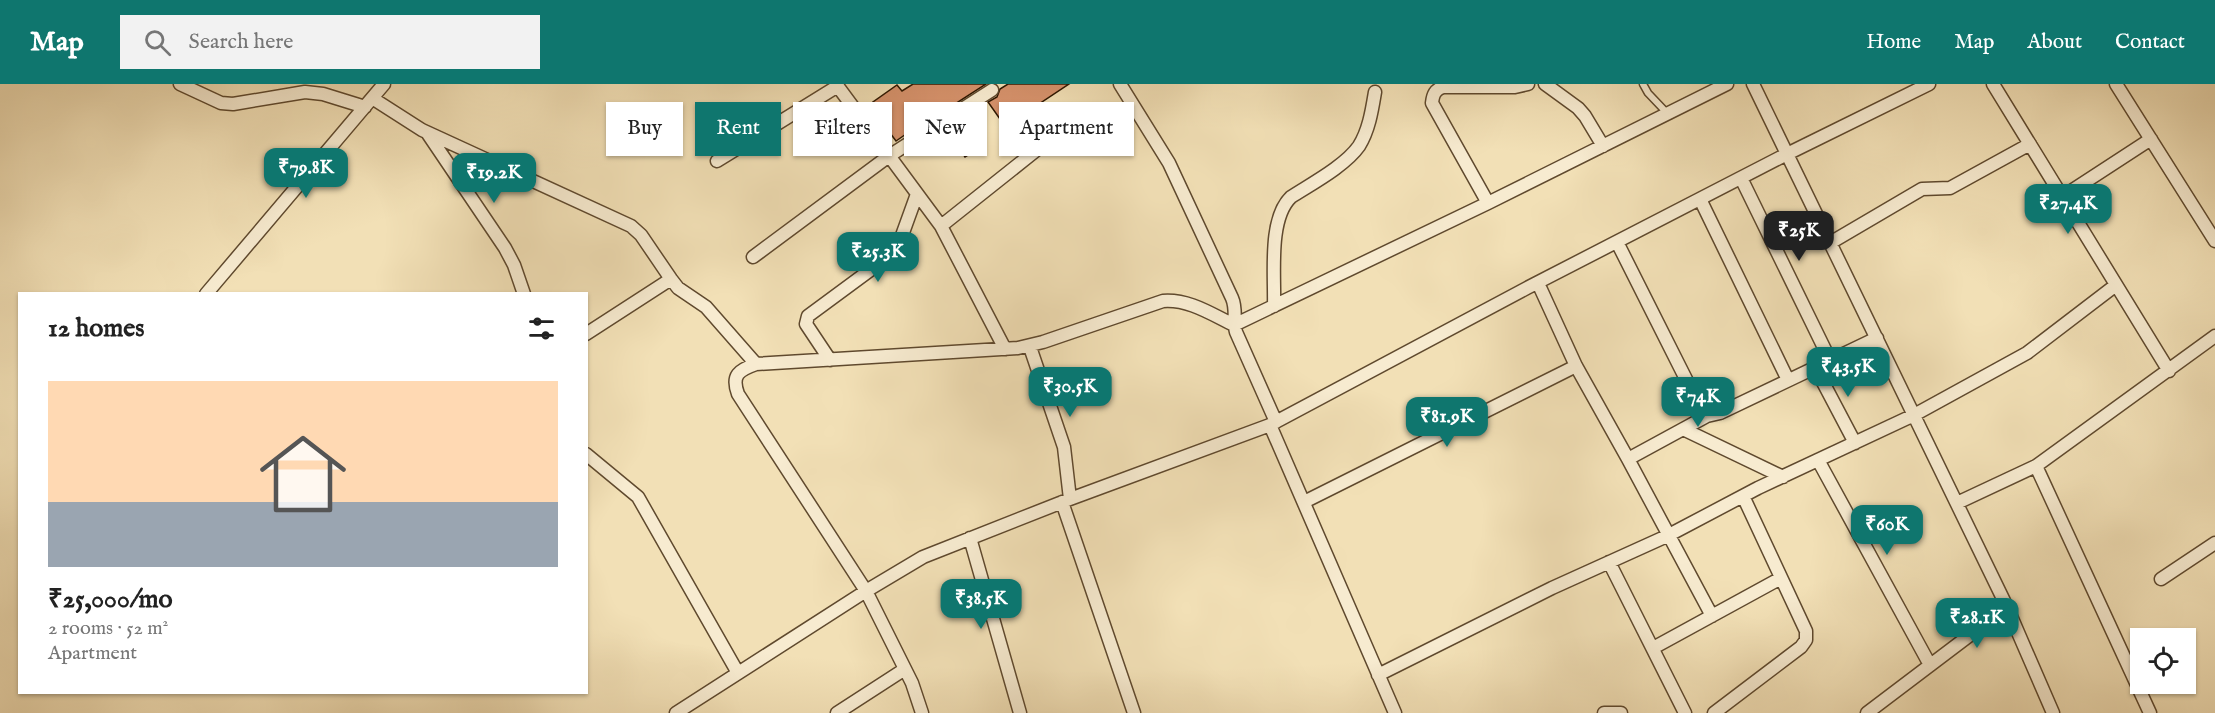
<!DOCTYPE html>
<html lang="en">
<head>
<meta charset="utf-8">
<style>
  body { margin:0; font-family:"IM FELL English",serif; background:#f2f2f2; color:#222; height:100vh; display:flex; flex-direction:column; font-size:22px; white-space:nowrap }
  * { box-sizing:border-box; margin:0 }
  p { font-size:20px; color:#767676 }
  .icon { flex:none; width:33px; height:33px; fill:none; stroke:currentColor; stroke-width:2; stroke-linecap:round; stroke-linejoin:round }
  .map { position:relative; flex:1; overflow:hidden }
  .side { position:absolute; left:18px; top:208px; width:570px; height:402px; display:flex; flex-direction:column; background:#fff; border-radius:0px; box-shadow:0 2px 4px #0004 }
  .side>* { flex:none }
  .top-card { position:absolute; left:606px; top:18px; width:570px; height:54px; display:flex; gap:12px }
  .buttons { position:absolute; left:2130px; top:544px; display:grid; gap:12px }
  .buttons a { display:grid; place-items:center; width:66px; height:66px; border-radius:0px; background:#fff; box-shadow:0 2px 4px #0004; font-size:30px }
  .price { position:absolute; translate:-50% -51px; padding:0 14px; border-radius:12px; background:#0f766e; color:#fff; font-size:20px; line-height:39px; filter:drop-shadow(0 2px 3px #0008) }
  .price::after { content:''; position:absolute; left:50%; top:36px; width:18px; height:14px; margin-left:-9px; background:inherit; clip-path:polygon(0 0,100% 0,50% 100%) }
  .price.selected { background:#222; color:#fff }
  ul { padding:0; list-style:none }
  li { display:grid; align-content:center; gap:12px; height:318px; padding:0 30px }
  li span { display:grid; place-items:center; height:186px; border-radius:0px; color:#555 }
  li>.icon { margin-inline-start:auto }
  span .icon { width:108px; height:108px; fill:#fffc; stroke-width:1 }
  li b { font-size:26px }
  h2 { display:flex; justify-content:space-between; align-items:center; height:72px; padding:0 30px; font-size:26px }
  .pill { padding:0 21px; border-radius:0px; background:#fff; box-shadow:0 2px 4px #0004; font-size:21px; line-height:54px }
  .pill.selected { background:#0f766e; color:#fff }
  header { display:flex; align-items:center; gap:36px; box-sizing:border-box; height:84px; padding:0 30px; background:#0f766e; color:#fff }
  header strong { font-size:28px }
  nav { display:flex; gap:33px; margin-inline-start:auto; font-size:21px }
  .search { width:420px; height:54px; background:#f2f2f2; display:flex; align-items:center; gap:15px; box-sizing:border-box; padding:0 21px; border-radius:0px; color:#767676; font-size:22px }
  .map>svg:first-child { display:block }
  .building { fill:#d6926c; stroke:#2e1700; stroke-width:1.5 }
  .lines { fill:none; stroke-linecap:round; stroke-linejoin:round }
  .service-casing { stroke:#5f492e; stroke-width:9 }
  .minor-casing { stroke:#5f492e; stroke-width:15 }
  .service { stroke:#f7ebd0; stroke-width:6 }
  .minor { stroke:#f7ebd0; stroke-width:12 }
</style>
</head>
<body>
<header>
<strong>Map</strong>
<div class="search"><svg class="icon" aria-label="search" viewBox="0 0 24 24"><circle cx="10" cy="10" r="6"/><path d="M15 15l6 6"/></svg>Search here</div>
<nav><a>Home</a><a>Map</a><a>About</a><a>Contact</a></nav>
</header>
<div class="map">
<svg width="2215" height="629" viewBox="0 0 2215 629">
  <rect width="100%" height="100%" fill="#f2e0b6"/>
  <filter id="stains"><feTurbulence type="fractalNoise" baseFrequency=".00333" numOctaves="4"/><feColorMatrix values="0 0 0 0 .2 0 0 0 0 .09 0 0 0 0 .02 0 0 0 .5 -.17"/></filter>
  <radialGradient id="worn" r=".72"><stop offset=".6" stop-color="#630" stop-opacity="0"/><stop offset="1" stop-color="#630" stop-opacity=".3"/></radialGradient>
  <path class="building" d="M913 0H986L938 31 936 29 908 47 909 48 896 57 884 41 887 38 873 18 897 1 902 7Z
    M1008 0H1069L1021 32 1022 34 1007 45 988 18 997 13 1000 5Z
    M966 33 984 61 965 73 947 45Z"/>
  <g class="lines">
    <g class="service-casing">
      <path id="service" d="M1643 0 1648 9 1667 29"/>
    </g>
    <g class="minor-casing">
      <path id="minor" d="M180 0 221 19 233 20 305 8 323 10 365 23
        M836 0 941 142 1005 265
        M1120 0 1169 79 1232 214C1237 225 1233 237 1236 248L1276 338
        M1545 0 1578 24 1585 32 1603 62
        M1753 0 2007 523
        M1993 0 2169 287
        M2116 0 2215 157
        M372 14 422 46 631 142 641 151 671 195 678 204 706 223 756 280
        M428 50 505 164 514 181 524 210
        M717 77 838 2
        M1741 94 1830 276
        M2062 113 2151 55
        M1700 115 1788 296
        M1488 119 1432 19C1433 10 1435 6 1443 3H1515L1528 0
        M941 142 1039 64
        M1617 158 1703 329 1707 332 1720 329 1877 254
        M1830 159 1922 105 1950 104 2030 60
        M753 173 889 72 992 6
        M1538 199 1576 282 1628 375 1712 532
        M206 210 384 0
        M1274 222C1275 191 1268 135 1291 113 1311 100 1345 82 1359 62 1369 46 1372 26 1375 8
        M586 250 671 195
        M1030 263 1064 363 1070 415
        M830 276 806 240 808 232 888 173 900 157 917 110
        M1815 283 1855 359
        M1270 341 1395 629
        M1683 345 1783 393
        M586 370 638 413 738 589
        M1628 375 1707 332
        M1818 376 1930 581
        M2036 382 2150 629
        M1062 418 1134 629
        M1304 418 1576 282
        M1957 419 2036 382 2215 252
        M970 454 1020 629
        M1609 478 1685 629
        M2161 495 2215 459
        M1653 564 1781 494
        M1378 591 1552 504 1667 452 1758 404 1914 331 2027 269 2116 201
        M676 629 866 507 923 473 1070 415 1270 341 1527 204 1787 70 1929 0
        M837 629 905 585
        M922 629 912 599 866 507 738 310C731 291 739 286 756 280L1018 264 1043 258 1163 217C1189 215 1211 230 1234 241L1488 119 1727 0
        M1604 629H1621
        M1714 629 1801 563 1806 556V547L1743 412
        M1867 629 2007 523 2053 629"/>
    </g>
    <use href="#service" class="service"/>
    <use href="#minor" class="minor"/>
  </g>
  <rect width="100%" height="100%" filter="url(#stains)"/>
  <rect width="100%" height="100%" fill="url(#worn)"/>
</svg>
<div class="buttons">
<a><svg class="icon" aria-label="locate" viewBox="0 0 24 24"><circle cx="12" cy="12" r="6"/><path d="M12 2v4M12 18v4M2 12h4M18 12h4"/></svg></a>
</div>
<b class="price" style="left:306px;top:115px">₹79.8K</b>
<b class="price" style="left:494px;top:120px">₹19.2K</b>
<b class="price" style="left:2068px;top:151px">₹27.4K</b>
<b class="price selected" style="left:1799px;top:178px">₹25K</b>
<b class="price" style="left:878px;top:199px">₹25.3K</b>
<b class="price" style="left:1848px;top:314px">₹43.5K</b>
<b class="price" style="left:1070px;top:334px">₹30.5K</b>
<b class="price" style="left:1698px;top:344px">₹74K</b>
<b class="price" style="left:1447px;top:364px">₹81.9K</b>
<b class="price" style="left:1887px;top:472px">₹60K</b>
<b class="price" style="left:981px;top:546px">₹38.5K</b>
<b class="price" style="left:1977px;top:565px">₹28.1K</b>
<div class="top-card">
<a class="pill">Buy</a>
<a class="pill selected">Rent</a>
<a class="pill">Filters</a>
<a class="pill">New</a>
<a class="pill">Apartment</a>
</div>
<section class="side">
<h2>12 homes<svg class="icon" aria-label="filters" viewBox="0 0 24 24"><path d="M4 7h16M4 17h16"/><circle cx="9" cy="7" r="2"/><circle cx="15" cy="17" r="2"/></svg></h2>
<ul>
<li><span style="background:linear-gradient(#ffd9b3 65%,#9aa5b1 0)"><svg class="icon" aria-label="home" viewBox="0 0 24 24"><path d="M3 11l9-7 9 7M6 9v11h12V9"/></svg></span><div><b>₹25,000/mo</b><p>2 rooms · 52 m²</p><p>Apartment</p></div></li>
</ul>
</section>
</div>
</body>
</html>
